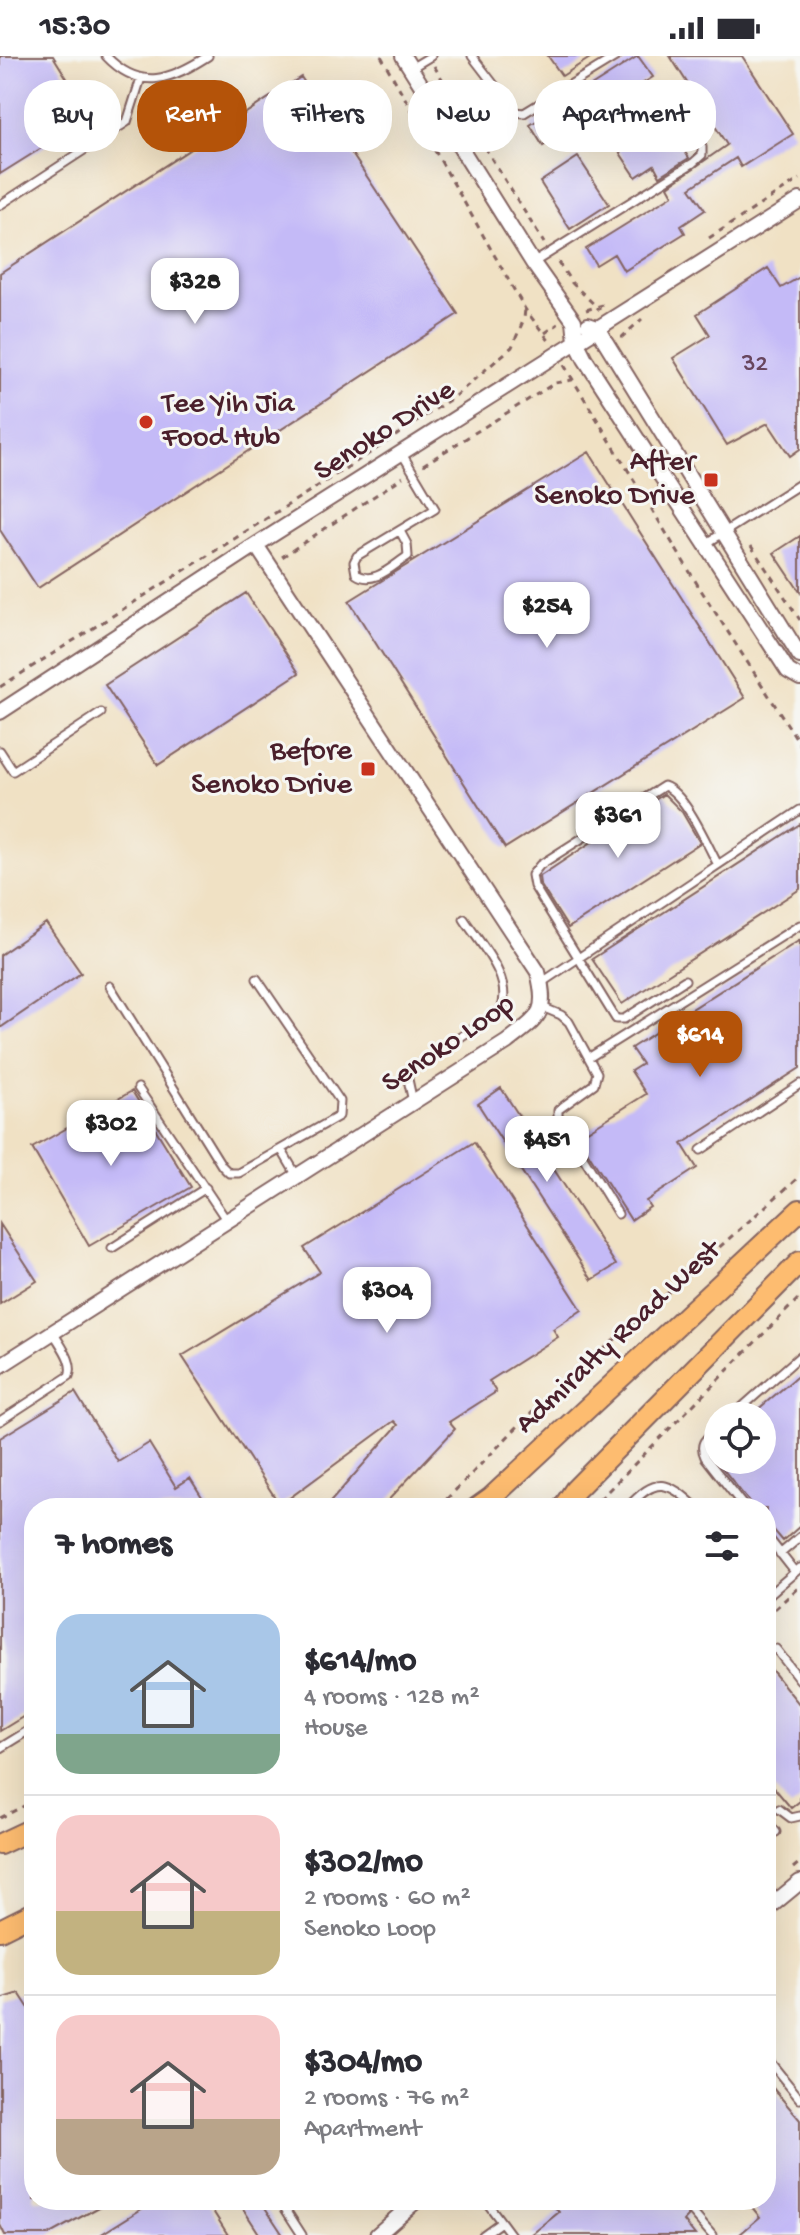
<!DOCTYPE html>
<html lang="en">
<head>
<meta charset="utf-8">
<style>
  body { margin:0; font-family:"Gochi Hand",sans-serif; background:#f2f2f3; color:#2b2b33; height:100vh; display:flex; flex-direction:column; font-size:30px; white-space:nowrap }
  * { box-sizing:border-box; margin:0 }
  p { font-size:26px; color:#7c7c81 }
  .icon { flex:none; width:44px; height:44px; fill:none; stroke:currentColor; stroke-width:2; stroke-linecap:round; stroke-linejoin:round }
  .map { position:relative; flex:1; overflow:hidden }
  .drawer { position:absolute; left:24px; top:1442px; width:752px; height:712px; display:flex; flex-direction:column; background:#fff; border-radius:32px; box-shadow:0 8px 32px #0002 }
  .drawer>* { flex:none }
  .hud { position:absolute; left:24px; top:24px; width:752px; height:72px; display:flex; gap:16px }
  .fabs { position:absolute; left:704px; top:1346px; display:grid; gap:16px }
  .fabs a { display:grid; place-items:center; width:72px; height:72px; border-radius:50%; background:#fff; box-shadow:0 8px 32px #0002; font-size:40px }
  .price { position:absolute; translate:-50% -68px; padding:0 18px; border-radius:16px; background:#fff; color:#222; font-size:26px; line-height:52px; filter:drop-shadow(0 2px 4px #0008) }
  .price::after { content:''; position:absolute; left:50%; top:48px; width:24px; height:18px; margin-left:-12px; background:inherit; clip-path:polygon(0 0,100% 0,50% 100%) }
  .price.active { background:#b45309; color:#fff }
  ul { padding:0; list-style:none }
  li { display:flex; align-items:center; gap:24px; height:200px; padding:0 32px }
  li+li { border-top:2px solid #e1e1e2 }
  li span { display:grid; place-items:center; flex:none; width:224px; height:160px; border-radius:24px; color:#555 }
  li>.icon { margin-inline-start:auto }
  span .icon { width:96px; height:96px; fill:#fffc; stroke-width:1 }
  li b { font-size:34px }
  h2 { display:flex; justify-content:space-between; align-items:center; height:96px; padding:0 32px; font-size:34px }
  .pill { padding:0 28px; border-radius:32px; background:#fff; box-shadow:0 8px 32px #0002; font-size:28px; line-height:72px }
  .pill.active { background:#b45309; color:#fff }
  .status { display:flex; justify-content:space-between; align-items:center; height:56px; padding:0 40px; background:#fff; direction:ltr }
  .status svg { height:22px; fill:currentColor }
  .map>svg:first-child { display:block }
  .building { fill:#c4baf7 }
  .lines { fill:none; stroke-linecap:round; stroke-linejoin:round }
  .service-casing { stroke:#846361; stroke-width:11 }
  .minor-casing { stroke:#846361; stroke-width:18 }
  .primary-casing { stroke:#846361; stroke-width:24 }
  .path { stroke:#846361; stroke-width:3; stroke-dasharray:6 6; stroke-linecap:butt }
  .service { stroke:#fff; stroke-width:7 }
  .minor { stroke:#fff; stroke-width:14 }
  .primary { stroke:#fdbc70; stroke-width:20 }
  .poi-dot { fill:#c8321e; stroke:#f6f6f2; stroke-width:3 }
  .labels { text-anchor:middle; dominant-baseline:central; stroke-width:6; stroke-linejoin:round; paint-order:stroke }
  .number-label { font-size:26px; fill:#68465e }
  .poi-label { font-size:30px; fill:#4a1f2b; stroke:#f6f6f2; text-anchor:end }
  .street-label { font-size:30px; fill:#4a1f2b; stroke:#f6f6f2 }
</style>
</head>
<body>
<div class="status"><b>15:30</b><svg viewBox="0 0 49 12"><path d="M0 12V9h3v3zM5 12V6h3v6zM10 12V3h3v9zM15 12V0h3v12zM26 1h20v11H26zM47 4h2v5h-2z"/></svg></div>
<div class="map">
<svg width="800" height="2179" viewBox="0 0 800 2179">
  <rect width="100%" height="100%" fill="#f6f6f2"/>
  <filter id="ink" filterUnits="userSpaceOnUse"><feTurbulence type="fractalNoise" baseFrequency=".0125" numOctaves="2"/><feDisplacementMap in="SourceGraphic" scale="16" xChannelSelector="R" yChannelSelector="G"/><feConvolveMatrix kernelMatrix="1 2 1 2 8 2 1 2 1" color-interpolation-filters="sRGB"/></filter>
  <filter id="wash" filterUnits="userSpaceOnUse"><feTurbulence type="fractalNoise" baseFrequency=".006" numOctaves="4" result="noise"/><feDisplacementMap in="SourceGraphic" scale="32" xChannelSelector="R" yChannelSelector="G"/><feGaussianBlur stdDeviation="1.8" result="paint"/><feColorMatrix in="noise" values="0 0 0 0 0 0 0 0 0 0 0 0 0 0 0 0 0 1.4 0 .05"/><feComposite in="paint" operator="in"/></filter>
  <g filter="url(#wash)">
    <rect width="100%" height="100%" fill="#f0e1c4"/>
    <g id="blocks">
      <path class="building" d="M0 0H53L91 61 0 118Z
        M548 0H593L562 20Z
        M638 0 653 21 543 90 530 69Z
        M670 0H742L793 78 741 111 736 102 690 132 705 154 681 170 685 177 624 215 614 198 596 209 586 193 673 139 668 130 727 89Z
        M301 21 458 258 38 532 0 474V217Z
        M655 52 689 102 660 120 654 109 636 121 610 82Z
        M578 101 609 148 570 173 540 126Z
        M768 212 781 232 800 221V393L790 400 768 367 727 389 673 302 710 279 697 258Z
        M589 396 745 642 505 792 349 545Z
        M800 480V536L774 497Z
        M246 537 299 617 158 709 105 629Z
        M664 738 682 756 700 787 568 872 540 828 539 821Z
        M800 768V833L622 948 592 903Z
        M46 867 81 917 0 972V899Z
        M800 884V1012L682 1088 697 1112 646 1145 650 1151 631 1164 578 1081 646 1038 631 1015 642 1008 631 992Z
        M501 1032 616 1209 592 1224 478 1048Z
        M132 1035 191 1131 89 1190 32 1092Z
        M474 1086 582 1254 553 1273 558 1281 489 1325 496 1336 449 1366 455 1373 381 1452H325L398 1369 394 1365 280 1449 182 1300 320 1216 304 1192Z
        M0 1168 37 1225 0 1248Z
        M800 1318V1470L783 1485 766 1465V1452H754L716 1404H762V1360H750Z
        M75 1336 118 1406 149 1387 176 1431 190 1422 209 1452H34V1654L0 1675V1382Z
        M766 1607 800 1649V1745L791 1752 766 1722Z
        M19 1937 34 1960V2144H112L48 2179H5L0 2169V1943Z
        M766 2024 800 2064V2179H739L760 2161 746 2144H766Z
        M156 2144H206L228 2179H100Z
        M253 2144H260L283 2179H260L242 2151Z
        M549 2144H710L698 2153 693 2151 687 2154 688 2161 684 2165 695 2179H531L559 2156Z"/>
    </g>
  </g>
  <g filter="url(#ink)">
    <use href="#blocks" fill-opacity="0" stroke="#846361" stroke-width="2"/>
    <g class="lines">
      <g class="service-casing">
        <path id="service" d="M106 0C141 37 172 23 208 0
          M472 0 515 56 524 57 617 0
          M411 12 431 0
          M0 149 127 66 141 22
          M533 207 693 107 702 99V91L672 45
          M400 475 407 488 408 500C392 510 374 530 356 518L354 506 357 500 435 453 401 396
          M704 489 800 428
          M0 695 13 715 101 657
          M685 924 624 963H616L534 830 532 819 540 809 664 730C685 737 707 788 718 809
          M541 927 800 754
          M110 930 222 1110 229 1117H239L339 1060 340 1045 257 923
          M542 951 561 959 569 966 597 1017 594 1028 558 1054V1060L618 1158
          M590 1001 800 869
          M138 1032 227 1165
          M413 1046 407 1019 414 1012 501 954C514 923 480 888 464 863
          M281 1093 297 1120
          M701 1094 800 1028
          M112 1192 206 1132
          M732 1360 800 1300
          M0 1365 69 1320C75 1306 60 1289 53 1276
          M718 1372C707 1382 698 1386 705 1401L745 1452
          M627 1452C656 1420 667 1424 697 1452
          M766 1479 795 1516
          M780 1498 800 1481
          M766 1541 800 1512
          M766 1595 776 1593 800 1624
          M0 1692 34 1671
          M779 1753 791 1762 800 1760
          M766 1764 776 1776
          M766 2001 800 2043
          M277 2144 284 2151 302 2179
          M485 2144 511 2179
          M693 2157 712 2179
          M483 2179 501 2166"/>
      </g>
      <g class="minor-casing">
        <path id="minor" d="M403 0 533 207 574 265 576 285 585 303 788 615 800 622
          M588 269 597 272 800 600
          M0 656 256 489 800 144
          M0 1310 507 986C538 961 549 959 538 916L256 489
          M766 1854 800 1826
          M377 2179 417 2144"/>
      </g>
      <g class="primary-casing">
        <path id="primary" d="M477 1452 491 1442 800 1154
          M563 1452 575 1434 800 1206
          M0 1788 34 1772
          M0 1874 34 1857"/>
      </g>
      <path class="path" d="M381 0 525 253 550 286
        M434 10 544 187
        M709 182 800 123
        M558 206 572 227 600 254
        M586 254 606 248
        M545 277 558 268
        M621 282 642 263
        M564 309 699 531 800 688
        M423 409 555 327 572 324 576 318
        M751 490 800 564
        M282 501 403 421
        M0 631 370 397 455 340 512 291 524 263 525 253
        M438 1452 526 1362 800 1120
        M591 1452 800 1241
        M766 1561 800 1530
        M0 1762 34 1745
        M793 1812 800 1806"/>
      <use href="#service" class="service"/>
      <use href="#minor" class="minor"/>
      <use href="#primary" class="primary"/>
    </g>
  </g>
  <g class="poi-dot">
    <circle cx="146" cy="366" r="8"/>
    <rect x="703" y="416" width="16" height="16" rx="4"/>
    <rect x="360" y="705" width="16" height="16" rx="4"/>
  </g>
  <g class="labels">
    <g class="number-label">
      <text x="755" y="309">32</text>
    </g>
    <g class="poi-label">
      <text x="162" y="349" text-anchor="start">Tee Yih Jia<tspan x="162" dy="34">Food Hub</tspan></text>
      <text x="695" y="407">After<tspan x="695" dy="34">Senoko Drive</tspan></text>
      <text x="352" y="696">Before<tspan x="352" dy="34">Senoko Drive</tspan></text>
    </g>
    <g class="street-label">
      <text transform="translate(385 376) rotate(-33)">Senoko Drive</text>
      <text transform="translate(449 989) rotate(-34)">Senoko Loop</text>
      <text transform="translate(619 1282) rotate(-43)">Admiralty Road West</text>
    </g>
  </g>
</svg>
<div class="fabs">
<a><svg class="icon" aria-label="locate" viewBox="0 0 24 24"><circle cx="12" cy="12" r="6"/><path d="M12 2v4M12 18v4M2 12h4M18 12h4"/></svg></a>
</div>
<b class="price" style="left:195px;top:270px">$328</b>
<b class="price" style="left:547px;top:594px">$254</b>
<b class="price" style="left:618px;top:804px">$361</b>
<b class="price active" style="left:700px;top:1023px">$614</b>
<b class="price" style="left:111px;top:1112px">$302</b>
<b class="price" style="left:547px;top:1128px">$451</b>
<b class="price" style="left:387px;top:1279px">$304</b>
<div class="hud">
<a class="pill">Buy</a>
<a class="pill active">Rent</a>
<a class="pill">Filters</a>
<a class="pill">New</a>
<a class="pill">Apartment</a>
</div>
<section class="drawer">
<h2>7 homes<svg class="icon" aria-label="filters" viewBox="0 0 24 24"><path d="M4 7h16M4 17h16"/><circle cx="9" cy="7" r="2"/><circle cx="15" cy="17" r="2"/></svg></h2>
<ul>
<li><span style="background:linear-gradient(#a9c7e8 75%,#7fa58c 0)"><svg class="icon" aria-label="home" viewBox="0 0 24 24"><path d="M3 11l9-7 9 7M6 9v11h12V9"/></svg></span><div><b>$614/mo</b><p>4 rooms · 128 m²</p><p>House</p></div></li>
<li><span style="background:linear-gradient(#f6c9c9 60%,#c2b280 0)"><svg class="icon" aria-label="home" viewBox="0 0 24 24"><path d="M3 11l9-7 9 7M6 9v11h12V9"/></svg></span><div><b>$302/mo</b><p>2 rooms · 60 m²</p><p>Senoko Loop</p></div></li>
<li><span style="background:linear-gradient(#f6c9c9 65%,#b9a48a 0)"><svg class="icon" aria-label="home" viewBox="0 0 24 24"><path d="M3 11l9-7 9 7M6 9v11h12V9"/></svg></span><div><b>$304/mo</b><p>2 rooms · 76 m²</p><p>Apartment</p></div></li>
</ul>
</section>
</div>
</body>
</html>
